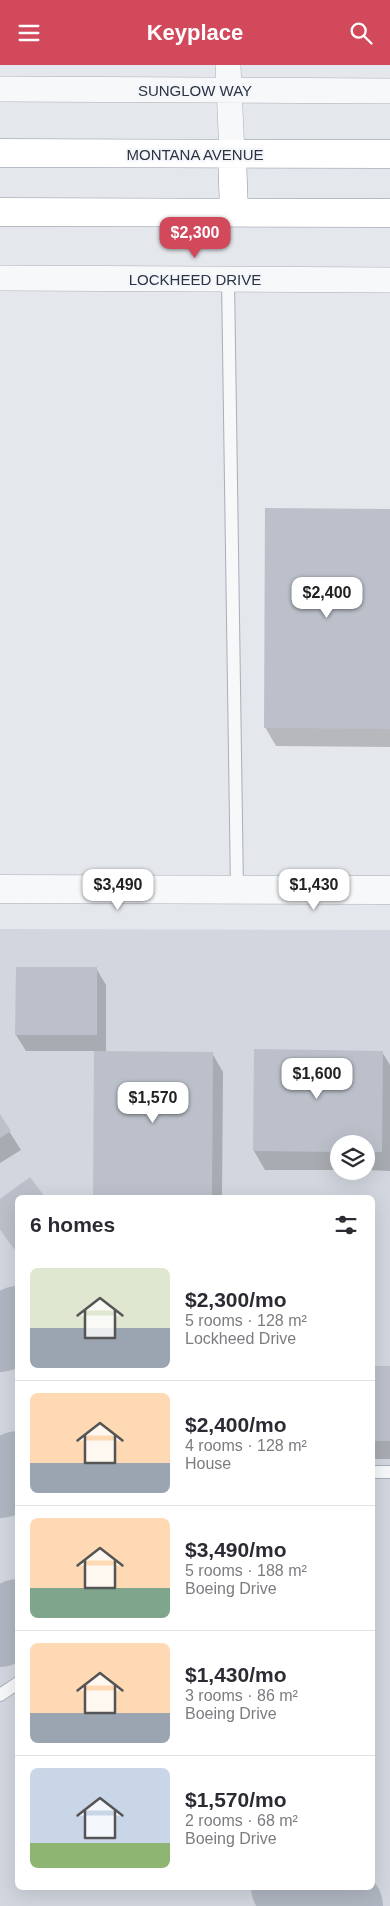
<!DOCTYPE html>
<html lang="en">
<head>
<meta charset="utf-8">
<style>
  body { margin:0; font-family:Arial,sans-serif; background:#f7f7f7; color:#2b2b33; height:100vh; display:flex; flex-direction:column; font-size:19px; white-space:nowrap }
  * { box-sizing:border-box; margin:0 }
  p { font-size:16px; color:#7c7c81 }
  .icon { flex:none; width:28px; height:28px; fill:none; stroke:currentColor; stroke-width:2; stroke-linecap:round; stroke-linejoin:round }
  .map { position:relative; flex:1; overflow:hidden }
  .panel { position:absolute; left:15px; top:1130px; width:360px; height:695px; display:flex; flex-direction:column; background:#fff; border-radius:8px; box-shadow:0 5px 20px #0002 }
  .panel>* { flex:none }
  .fabs { position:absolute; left:330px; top:1070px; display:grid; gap:10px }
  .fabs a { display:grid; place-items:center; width:45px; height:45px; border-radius:50%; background:#fff; box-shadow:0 5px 20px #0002; font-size:25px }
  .price { position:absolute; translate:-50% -42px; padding:0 11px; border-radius:10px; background:#fff; color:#222; font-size:16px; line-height:32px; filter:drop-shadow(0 1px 2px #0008) }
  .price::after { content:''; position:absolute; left:50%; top:30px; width:15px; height:11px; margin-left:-8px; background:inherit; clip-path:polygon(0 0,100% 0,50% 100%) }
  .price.on { background:#d1495b; color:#fff }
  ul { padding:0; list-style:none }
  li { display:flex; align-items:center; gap:15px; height:125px; padding:0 15px }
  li+li { border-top:1px solid #e1e1e2 }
  li span { display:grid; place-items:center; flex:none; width:140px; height:100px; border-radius:8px; color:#555 }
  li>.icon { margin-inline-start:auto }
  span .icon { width:60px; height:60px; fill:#fffc; stroke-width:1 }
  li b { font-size:21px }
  h2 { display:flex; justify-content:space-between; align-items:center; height:60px; padding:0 15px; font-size:21px }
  header { display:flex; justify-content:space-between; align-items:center; height:65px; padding:0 15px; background:#d1495b; color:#fff; font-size:22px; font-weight:700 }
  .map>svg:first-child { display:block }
  .built { fill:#d2d6de; fill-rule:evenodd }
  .shadow { fill:#0003 }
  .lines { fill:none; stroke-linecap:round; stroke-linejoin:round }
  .taxiway { stroke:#b0b6c1; stroke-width:76 }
  .building { fill:#bbc0ca }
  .service-casing { stroke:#a9aeb7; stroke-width:14 }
  .minor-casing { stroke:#a9aeb7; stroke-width:26 }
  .tertiary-casing { stroke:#a9aeb7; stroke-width:29 }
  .trunk-casing { stroke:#8b94a3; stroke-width:29 }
  .service { stroke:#f7f8fa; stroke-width:12 }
  .minor { stroke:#f7f8fa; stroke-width:25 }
  .tertiary { stroke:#f7f8fa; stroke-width:28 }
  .trunk { stroke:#fff; stroke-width:28 }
  .labels { text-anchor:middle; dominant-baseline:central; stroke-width:4; stroke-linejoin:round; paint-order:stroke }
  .street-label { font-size:15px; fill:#2b3445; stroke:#f4f6f9 }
</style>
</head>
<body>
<header><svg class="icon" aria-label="menu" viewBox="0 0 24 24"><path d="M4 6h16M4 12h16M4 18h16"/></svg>Keyplace<svg class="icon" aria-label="search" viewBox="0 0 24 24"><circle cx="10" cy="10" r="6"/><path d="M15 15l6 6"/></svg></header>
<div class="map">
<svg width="390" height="1841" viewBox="0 0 390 1841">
  <rect width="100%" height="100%" fill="#e4e7ec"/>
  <path class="built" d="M0 864 390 865V1841H0ZM339 1079H366V1106H339ZM18 1132H372V1822H18Z"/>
  <path class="shadow" d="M390 445V682L276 681 265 662Z
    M96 903 106 920V988H212L223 1007 222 1132H95L96 986H26L16 970Z
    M382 987 390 1000V1106L366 1105V1079H339V1105H265L254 1086Z
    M0 1052 21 1085 0 1098Z
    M30 1114 43 1132H18V1189L0 1164V1135Z
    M372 1302H390V1394H372Z"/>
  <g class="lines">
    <path class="taxiway" d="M0 1269 18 1259
      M0 1415 18 1404
      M0 1564 18 1552
      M289 1822 345 1841"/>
  </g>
  <path class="building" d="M265 443 390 444V664L264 663Z
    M16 902H97V970H15Z
    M254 984 383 986 382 1087H366V1079H339V1087L253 1086Z
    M94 986 213 987 212 1132H93Z
    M0 1049 11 1066 0 1073Z
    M30 1112 45 1132H18V1185L16 1186 0 1164V1134Z
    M372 1301H390V1376H372Z"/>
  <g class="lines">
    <g class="service-casing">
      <path id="service" d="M228 214 237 825
        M372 1407H390
        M0 1630 18 1618"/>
    </g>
    <g class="minor-casing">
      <path id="minor" d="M228 0 232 89
        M0 24 390 26
        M0 213 390 215"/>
    </g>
    <g class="tertiary-casing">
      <path id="tertiary" d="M0 824 390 825"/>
    </g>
    <g class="trunk-casing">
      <path id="trunk" d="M0 88 390 89
        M232 89 234 147
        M0 147 390 148"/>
    </g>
    <use href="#service" class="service"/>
    <use href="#minor" class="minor"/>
    <use href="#tertiary" class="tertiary"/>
    <use href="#trunk" class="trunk"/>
  </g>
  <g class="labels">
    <g class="street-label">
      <text x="195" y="25">SUNGLOW WAY</text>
      <text x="195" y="89">MONTANA AVENUE</text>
      <text x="195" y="214">LOCKHEED DRIVE</text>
    </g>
  </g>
</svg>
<div class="fabs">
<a><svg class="icon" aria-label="layers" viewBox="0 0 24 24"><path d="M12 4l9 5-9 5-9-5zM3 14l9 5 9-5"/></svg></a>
</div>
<b class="price on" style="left:195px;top:194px">$2,300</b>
<b class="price" style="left:327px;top:554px">$2,400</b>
<b class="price" style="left:118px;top:846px">$3,490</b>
<b class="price" style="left:314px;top:846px">$1,430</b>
<b class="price" style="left:317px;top:1035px">$1,600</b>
<b class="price" style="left:153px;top:1059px">$1,570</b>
<section class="panel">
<h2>6 homes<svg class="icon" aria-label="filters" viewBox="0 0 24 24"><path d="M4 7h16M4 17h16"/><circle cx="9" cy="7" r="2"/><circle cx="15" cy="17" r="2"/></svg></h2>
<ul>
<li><span style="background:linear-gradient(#dfe7d0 60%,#9aa5b1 0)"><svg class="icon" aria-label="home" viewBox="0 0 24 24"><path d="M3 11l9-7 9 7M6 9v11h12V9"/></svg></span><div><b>$2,300/mo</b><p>5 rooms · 128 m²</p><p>Lockheed Drive</p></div></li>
<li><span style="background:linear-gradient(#ffd9b3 70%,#9aa5b1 0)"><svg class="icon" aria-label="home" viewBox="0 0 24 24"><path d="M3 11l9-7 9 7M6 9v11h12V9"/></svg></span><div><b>$2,400/mo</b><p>4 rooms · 128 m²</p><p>House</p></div></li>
<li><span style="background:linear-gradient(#ffd9b3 70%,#7fa58c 0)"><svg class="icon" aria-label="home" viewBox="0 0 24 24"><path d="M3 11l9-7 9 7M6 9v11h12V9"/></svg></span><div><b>$3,490/mo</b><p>5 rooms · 188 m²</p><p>Boeing Drive</p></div></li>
<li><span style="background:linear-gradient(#ffd9b3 70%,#9aa5b1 0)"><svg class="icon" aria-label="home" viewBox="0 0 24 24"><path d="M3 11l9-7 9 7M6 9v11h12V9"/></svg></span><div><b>$1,430/mo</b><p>3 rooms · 86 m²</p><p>Boeing Drive</p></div></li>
<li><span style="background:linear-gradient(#c9d6e8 75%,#8fb573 0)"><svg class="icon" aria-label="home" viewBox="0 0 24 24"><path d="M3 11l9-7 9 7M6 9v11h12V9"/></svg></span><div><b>$1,570/mo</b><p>2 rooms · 68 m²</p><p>Boeing Drive</p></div></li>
</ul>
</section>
</div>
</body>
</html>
